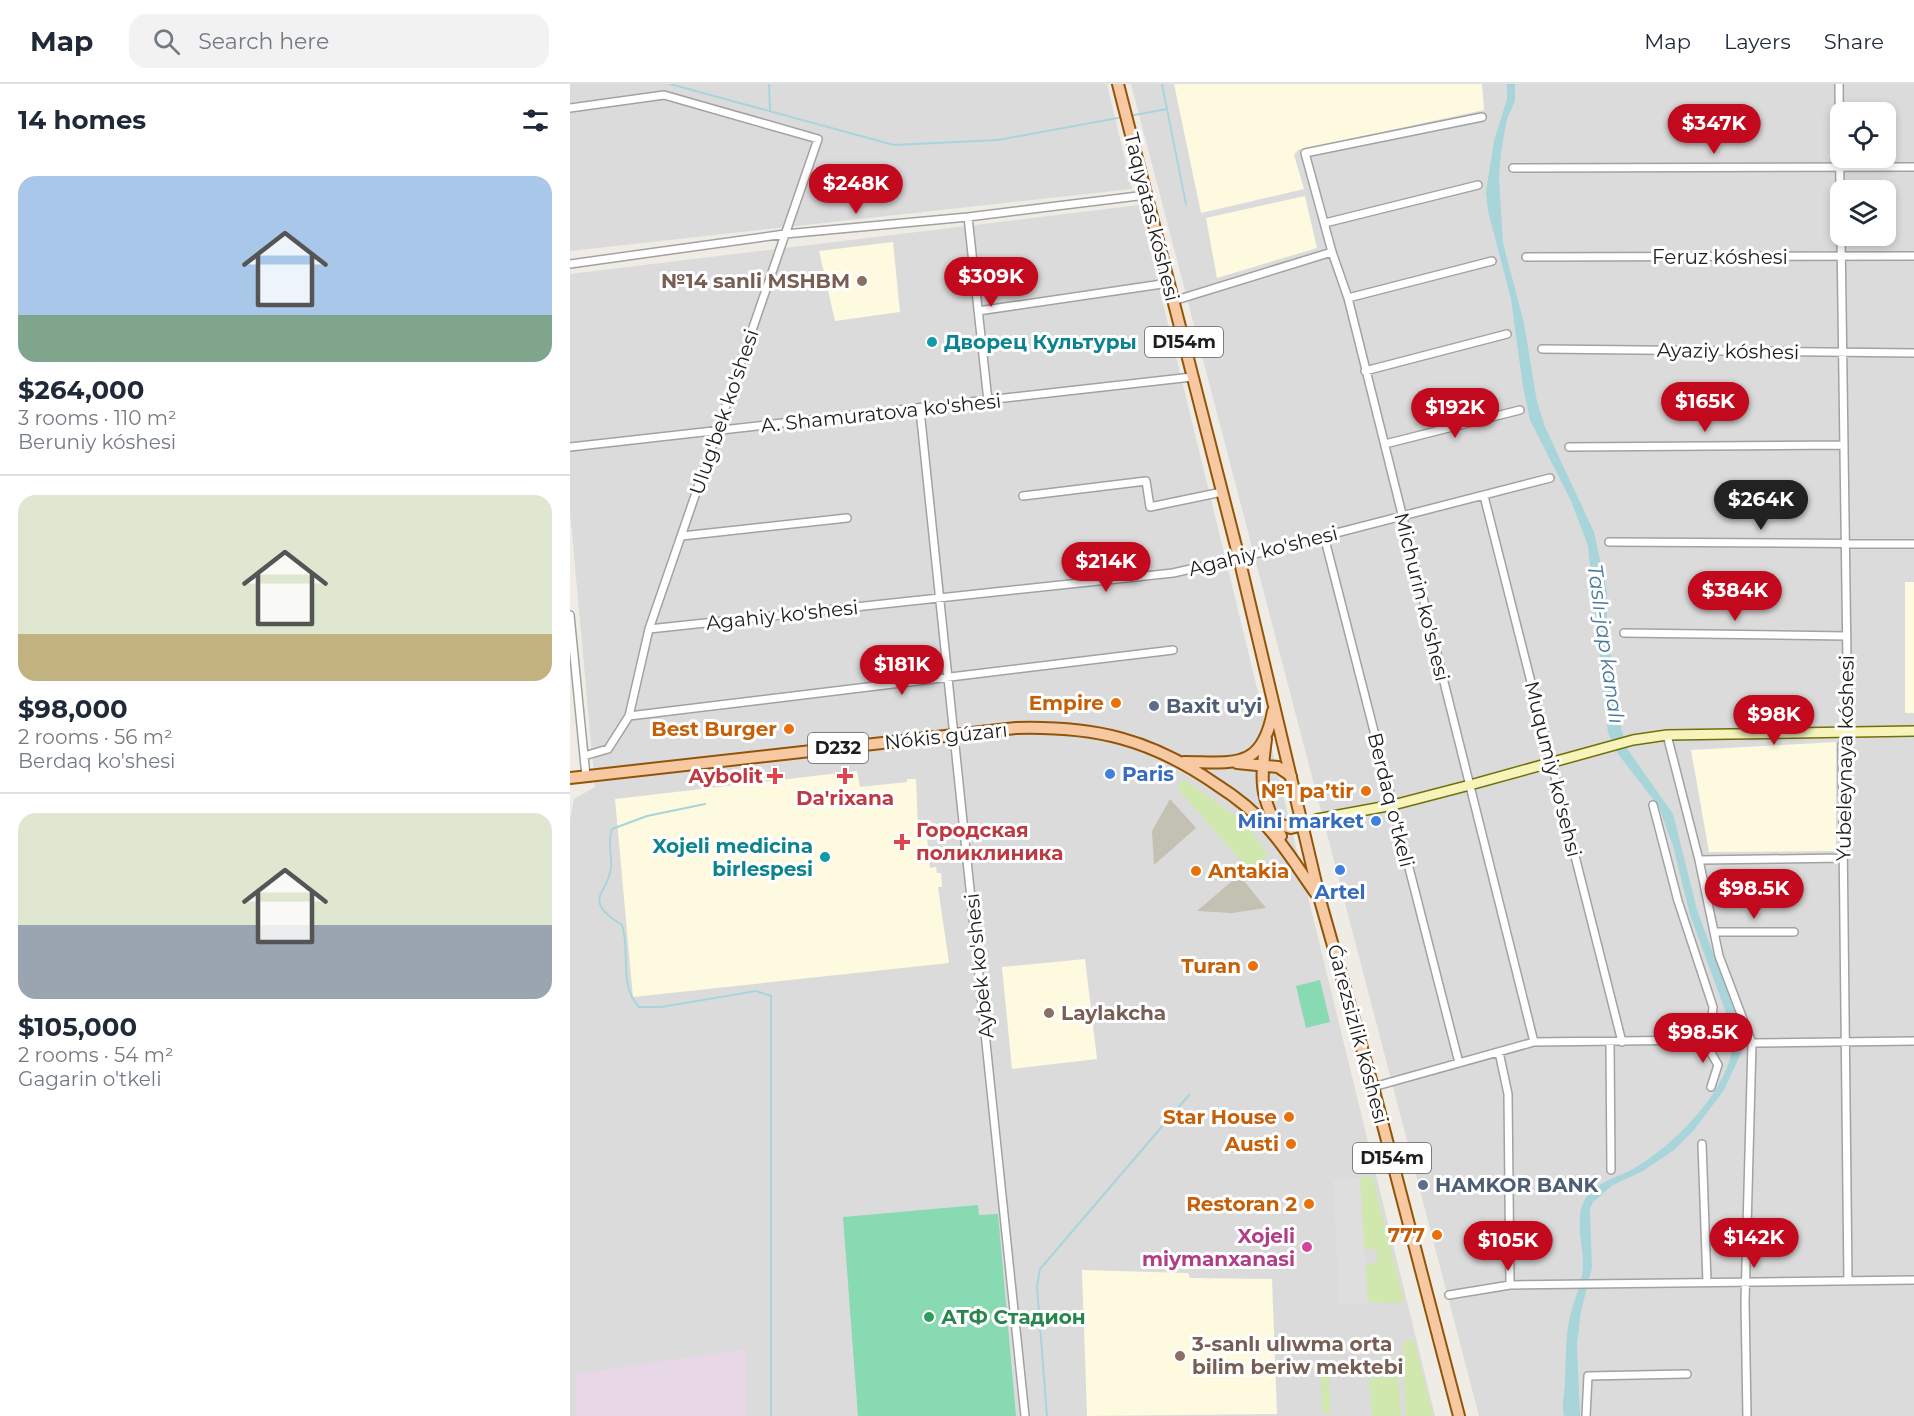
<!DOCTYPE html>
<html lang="en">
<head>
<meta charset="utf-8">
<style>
  body { margin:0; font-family:Montserrat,sans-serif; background:#f2f2f3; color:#1f2937; height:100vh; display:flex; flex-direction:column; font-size:22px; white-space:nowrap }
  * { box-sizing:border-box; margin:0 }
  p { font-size:20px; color:#747a83 }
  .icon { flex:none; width:33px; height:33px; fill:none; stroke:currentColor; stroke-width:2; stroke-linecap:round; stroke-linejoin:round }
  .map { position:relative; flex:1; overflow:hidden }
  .side { display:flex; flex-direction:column; background:#fff; width:570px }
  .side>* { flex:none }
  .controls { position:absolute; left:1260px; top:18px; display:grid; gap:12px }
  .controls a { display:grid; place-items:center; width:66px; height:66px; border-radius:12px; background:#fff; box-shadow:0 3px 9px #0003; font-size:30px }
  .price { position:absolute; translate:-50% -51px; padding:0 14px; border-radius:21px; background:#c3091e; color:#fff; font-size:20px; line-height:39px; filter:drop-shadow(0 2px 3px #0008) }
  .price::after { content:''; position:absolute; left:50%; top:36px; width:18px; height:14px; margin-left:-9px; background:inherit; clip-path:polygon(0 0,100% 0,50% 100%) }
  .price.on { background:#222; color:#fff }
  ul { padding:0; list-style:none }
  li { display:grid; align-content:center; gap:12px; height:318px; padding:0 18px }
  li+li { border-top:2px solid #e0e1e3 }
  li span { display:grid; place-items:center; height:186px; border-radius:18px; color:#555 }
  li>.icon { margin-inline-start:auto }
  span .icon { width:108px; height:108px; fill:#fffc; stroke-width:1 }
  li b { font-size:26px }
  h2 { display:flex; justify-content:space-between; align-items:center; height:72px; padding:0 18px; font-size:26px }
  header { display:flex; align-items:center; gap:36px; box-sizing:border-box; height:84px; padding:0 30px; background:#fff; border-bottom:2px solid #e0e1e3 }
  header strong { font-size:28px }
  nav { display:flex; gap:33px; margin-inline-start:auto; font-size:21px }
  .search { width:420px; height:54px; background:#f2f2f3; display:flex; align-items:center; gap:15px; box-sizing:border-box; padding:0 21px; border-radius:18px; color:#747a83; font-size:22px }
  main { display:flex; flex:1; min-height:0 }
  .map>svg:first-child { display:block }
  .residential { fill:#dcdbdc; fill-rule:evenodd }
  .industrial { fill:#e8d7e6 }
  .education { fill:#fdfadf }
  .construction { fill:#c3c1b1 }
  .grass { fill:#d0e7ad }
  .pitch { fill:#87dab1 }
  .parking { fill:#dedede }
  .water { fill:#a7d5da }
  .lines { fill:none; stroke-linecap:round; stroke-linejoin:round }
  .stream { stroke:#a7d5da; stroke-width:2 }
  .street-casing { stroke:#a2a2a2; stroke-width:10 }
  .secondary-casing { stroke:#71710a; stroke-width:12 }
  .primary-casing { stroke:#925507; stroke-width:14 }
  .street { stroke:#fff; stroke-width:7 }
  .secondary { stroke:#f6f3bb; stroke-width:9 }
  .primary { stroke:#f7c9a2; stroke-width:10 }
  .education-dot { fill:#8d6e63; stroke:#fff; stroke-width:2 }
  .culture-dot { fill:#0f9aa8; stroke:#fff; stroke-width:2 }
  .food-dot { fill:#e8710a; stroke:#fff; stroke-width:2 }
  .service-dot { fill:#5c6f8a; stroke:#fff; stroke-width:2 }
  .shop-dot { fill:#3f7fe0; stroke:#fff; stroke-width:2 }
  .health-dot { fill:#e0444e; stroke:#fff; stroke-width:2 }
  .hotel-dot { fill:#d1479c; stroke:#fff; stroke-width:2 }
  .leisure-dot { fill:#2e9e5b; stroke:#fff; stroke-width:2 }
  .labels { text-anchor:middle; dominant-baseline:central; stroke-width:6; stroke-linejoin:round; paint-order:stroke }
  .shield { fill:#fff; stroke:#626262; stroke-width:1.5 }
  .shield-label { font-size:18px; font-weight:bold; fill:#1e1e1e }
  .street-label { font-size:20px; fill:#1e1e1e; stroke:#fff }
  .education-label { font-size:20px; font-weight:bold; fill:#785e54; stroke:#fff; text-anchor:start }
  .culture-label { font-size:20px; font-weight:bold; fill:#0d838f; stroke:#fff; text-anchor:start }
  .food-label { font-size:20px; font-weight:bold; fill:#c56008; stroke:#fff; text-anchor:end }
  .service-label { font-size:20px; font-weight:bold; fill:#4e5e75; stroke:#fff; text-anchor:start }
  .shop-label { font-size:20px; font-weight:bold; fill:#366cbe; stroke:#fff; text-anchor:start }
  .health-label { font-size:20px; font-weight:bold; fill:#be3a42; stroke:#fff; text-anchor:end }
  .hotel-label { font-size:20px; font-weight:bold; fill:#b23c85; stroke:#fff; text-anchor:end }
  .leisure-label { font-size:20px; font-weight:bold; fill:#27864d; stroke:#fff; text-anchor:start }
  .water-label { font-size:21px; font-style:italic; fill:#497a9b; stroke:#fff }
</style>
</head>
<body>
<header>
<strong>Map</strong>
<div class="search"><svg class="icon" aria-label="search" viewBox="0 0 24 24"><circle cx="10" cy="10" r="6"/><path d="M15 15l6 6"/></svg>Search here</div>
<nav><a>Map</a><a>Layers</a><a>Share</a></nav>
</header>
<main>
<section class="side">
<h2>14 homes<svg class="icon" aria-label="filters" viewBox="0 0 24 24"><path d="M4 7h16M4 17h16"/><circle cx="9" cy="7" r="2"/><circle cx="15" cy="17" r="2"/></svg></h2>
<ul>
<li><span style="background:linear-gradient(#a9c7e8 75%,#7fa58c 0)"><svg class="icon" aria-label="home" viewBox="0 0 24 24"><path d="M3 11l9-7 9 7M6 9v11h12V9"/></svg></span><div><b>$264,000</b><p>3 rooms · 110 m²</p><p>Beruniy kóshesi</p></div></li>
<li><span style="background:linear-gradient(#dfe7d0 75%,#c2b280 0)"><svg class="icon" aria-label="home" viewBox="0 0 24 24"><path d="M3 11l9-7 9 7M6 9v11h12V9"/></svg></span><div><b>$98,000</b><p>2 rooms · 56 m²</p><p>Berdaq ko'shesi</p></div></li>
<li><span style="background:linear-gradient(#dfe7d0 60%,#9aa5b1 0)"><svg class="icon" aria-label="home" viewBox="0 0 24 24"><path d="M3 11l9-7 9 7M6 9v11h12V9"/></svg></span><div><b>$105,000</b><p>2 rooms · 54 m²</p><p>Gagarin o'tkeli</p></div></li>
</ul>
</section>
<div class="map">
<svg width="1344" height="1332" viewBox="0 0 1344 1332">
  <rect width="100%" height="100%" fill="#efebe5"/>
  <path class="residential" d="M0 0H537L562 105 0 167Z
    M561 0H1344V1332H909ZM1270 28H1316V74H1270ZM1270 106H1316V152H1270Z
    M569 121 865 1332H0V736L4 715 25 703 0 427V190Z"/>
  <path class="industrial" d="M177 1265 176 1332H5V1290Z"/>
  <path class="education" d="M604 0H912L914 26 728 66 724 71 734 105 631 129Z
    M735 112 747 164 647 194 636 134Z
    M323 158 330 228 265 237 249 167Z
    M1335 498H1344V629H1335Z
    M1266 658V767L1139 768 1121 666Z
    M287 687 290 703 337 698V695H346L348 743 356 742 360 784 366 783 367 789H371L372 803H368L379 879 63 913 45 715Z
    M515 875 527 975 442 985 432 883Z
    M512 1186 618 1189 620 1194 702 1195 707 1330 517 1332Z"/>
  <path class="construction" d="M600 715 626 744 584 781 582 747Z
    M669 791 696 824 662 829 627 827Z"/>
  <path class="grass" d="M614 695 676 740 698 770 680 787 607 704Z
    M802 1092 834 1217 829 1219 797 1218 795 1180 807 1179V1165H794L788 1094Z
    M844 1256 863 1332H836L833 1257Z
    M751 1286H759L760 1328H752Z
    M828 1292 831 1332H802L799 1294Z"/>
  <path class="pitch" d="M750 896 760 938 736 944 726 902Z
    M408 1121 409 1131 428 1130 446 1332H288L273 1133Z"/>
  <path class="parking" d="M790 1094 798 1219 769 1221 763 1095Z"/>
  <path class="water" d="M937 0H945V17L937 35 931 68 929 94 933 159 954 239 967 318 975 343 1024 448 1037 508V537L1043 594 1051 644 1058 666 1103 730 1127 826 1167 934 1173 965 1154 1006 1124 1046 1104 1066 1073 1087 1043 1101 1023 1118 1020 1125 1022 1184 1011 1227 1007 1260 1010 1332H994C991 1319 995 1309 995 1296 996 1275 995 1253 1000 1233 1004 1216 1011 1201 1013 1184 1014 1163 1004 1136 1014 1117 1025 1098 1046 1094 1063 1085 1105 1061 1168 999 1163 948L1120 831 1103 762 1089 723 1048 670 1038 649 1018 462 1001 417 960 336 953 303 941 215 918 127 916 108 924 57 937 15Z"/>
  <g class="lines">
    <path class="stream" d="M100 0 324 61 428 56 553 33
      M199 0 200 27
      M592 0 616 120
      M559 32 597 25
      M135 720 77 732 42 745C37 758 42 770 41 783 39 810 10 815 52 841 61 867 48 901 69 923H91L186 907 201 912V1332
      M477 1332 467 1203 470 1185 619 1011"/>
    <g class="street-casing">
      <path id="street" d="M1269 0 1270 111
        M0 24 94 11 248 55 79 545 59 632 38 665 14 672
        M912 33 735 69 762 168 778 214 964 958
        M943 84 1344 83
        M398 133 418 317
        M755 139 908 101
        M1271 152 1278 647 1272 661 1278 1197
        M956 173 1344 172
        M0 180 215 150 398 133 576 111
        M778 214 922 177
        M603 217 762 168
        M408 227 599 199
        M972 265 1344 269
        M795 287 937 250
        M350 326 455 1332
        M815 360 950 326
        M0 363 622 293
        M999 363 1272 361
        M453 412 576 397 580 423 652 408
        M914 412 1052 958
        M112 452 277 434
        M754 452 889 979
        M1039 458 1344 460
        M0 531 16 692
        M79 545 603 489 669 474 980 394
        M1054 549 1276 552
        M59 632 603 566
        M1097 651 1129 776 1149 872 1182 959 1175 1218 1177 1332
        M1083 721 1108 817 1143 923 1141 944 1134 956
        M1129 776 1273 774
        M1145 848H1224
        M1134 956 1148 981 1141 1003
        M1040 958 1041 1086
        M1182 959 1344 957
        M929 968 938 1010 940 1201
        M803 1003 964 958 1134 956
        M1132 1060 1137 1198
        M879 1211 940 1201 1344 1196
        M1016 1332 1018 1292 1117 1290"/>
    </g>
    <g class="secondary-casing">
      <path id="secondary" d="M734 741 747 735 823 721 900 701 1063 656 1097 651 1344 647"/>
    </g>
    <g class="primary-casing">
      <path id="primary" d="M548 0 669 474 750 816 803 1003 889 1332
        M696 655C690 700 690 711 711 752
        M614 678C664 678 692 687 703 627
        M667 679 708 683 721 692
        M0 694 446 644C525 642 581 655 647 701 666 713 684 727 699 745 717 765 731 789 747 811
        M700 737 721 744 734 741"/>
    </g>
    <use href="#street" class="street"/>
    <use href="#secondary" class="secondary"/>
    <use href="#primary" class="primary"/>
  </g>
  <g class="education-dot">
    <circle cx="292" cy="197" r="6"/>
    <circle cx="479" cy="929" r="6"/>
    <circle cx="610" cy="1272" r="6"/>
  </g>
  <g class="culture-dot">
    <circle cx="362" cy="258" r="6"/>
    <circle cx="255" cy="773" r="6"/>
  </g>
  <g class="food-dot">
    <circle cx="546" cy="619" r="6"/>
    <circle cx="219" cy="645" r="6"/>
    <circle cx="796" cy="707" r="6"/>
    <circle cx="626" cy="787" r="6"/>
    <circle cx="683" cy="882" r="6"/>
    <circle cx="719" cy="1033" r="6"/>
    <circle cx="721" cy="1060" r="6"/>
    <circle cx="739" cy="1120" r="6"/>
    <circle cx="867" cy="1151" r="6"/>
  </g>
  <g class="service-dot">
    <circle cx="584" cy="622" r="6"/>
    <circle cx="853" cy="1101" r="6"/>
  </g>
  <g class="shop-dot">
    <circle cx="540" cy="690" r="6"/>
    <circle cx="806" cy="737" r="6"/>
    <circle cx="770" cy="786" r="6"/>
  </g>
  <g class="health-dot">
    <path d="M202 683h6v6h6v6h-6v6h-6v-6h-6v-6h6z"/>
    <path d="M272 683h6v6h6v6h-6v6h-6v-6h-6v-6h6z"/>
    <path d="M329 749h6v6h6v6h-6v6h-6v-6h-6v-6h6z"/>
  </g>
  <circle class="hotel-dot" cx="737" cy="1163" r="6"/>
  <circle class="leisure-dot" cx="359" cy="1233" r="6"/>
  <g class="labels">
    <g class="shield">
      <rect x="575" y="243" width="78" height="30" rx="4.5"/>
      <rect x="238" y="649" width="60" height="30" rx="4.5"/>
      <rect x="783" y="1059" width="78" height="30" rx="4.5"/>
    </g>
    <g class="shield-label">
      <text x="614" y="258">D154m</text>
      <text x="268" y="664">D232</text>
      <text x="822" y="1074">D154m</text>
    </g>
    <g class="street-label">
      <text transform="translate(582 133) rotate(76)">Taqıyatas kóshesi</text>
      <text x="1150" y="173">Feruz kóshesi</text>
      <text transform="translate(1158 267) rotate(1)">Ayaziy kóshesi</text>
      <text transform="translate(154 328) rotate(-71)">Ulug'bek ko'shesi</text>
      <text transform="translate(311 329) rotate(-6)">A. Shamuratova ko'shesi</text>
      <text transform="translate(693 467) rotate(-14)">Agahiy ko'shesi</text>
      <text transform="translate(852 513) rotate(76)">Michurin ko'shesi</text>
      <text transform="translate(212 531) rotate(-6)">Agahiy ko'shesi</text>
      <text transform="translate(376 652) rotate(-6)">Nókis gúzarı</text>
      <text transform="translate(1275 674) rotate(-89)">Yubeleynaya kóshesi</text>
      <text transform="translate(983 685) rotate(76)">Muqumiy ko'sehsi</text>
      <text transform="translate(821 716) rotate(76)">Berdaq o'tkeli</text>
      <text transform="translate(409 882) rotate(-96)">Aybek ko'shesi</text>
      <text transform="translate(788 950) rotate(75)">Ǵarezsizlik kóshesi</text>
    </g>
    <g class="education-label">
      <text x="280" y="197" text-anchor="end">№14 sanli MSHBM</text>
      <text x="491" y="929">Laylakcha</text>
      <text x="622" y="1260">3-sanlı ulıwma orta<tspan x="622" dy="23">bilim beriw mektebi</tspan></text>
    </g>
    <g class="culture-label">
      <text x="374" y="258">Дворец Культуры</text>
      <text x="243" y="762" text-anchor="end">Xojeli medicina<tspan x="243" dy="23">birlespesi</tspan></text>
    </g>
    <g class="food-label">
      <text x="534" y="619">Empire</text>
      <text x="207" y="645">Best Burger</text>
      <text x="784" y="707">№1 paʼtir</text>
      <text x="638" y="787" text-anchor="start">Antakia</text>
      <text x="671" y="882">Turan</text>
      <text x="707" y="1033">Star House</text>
      <text x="709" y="1060">Austi</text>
      <text x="727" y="1120">Restoran 2</text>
      <text x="855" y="1151">777</text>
    </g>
    <g class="service-label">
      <text x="596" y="622">Baxit u'yi</text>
      <text x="865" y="1101">HAMKOR BANK</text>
    </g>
    <g class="shop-label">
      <text x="552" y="690">Paris</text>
      <text x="794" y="737" text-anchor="end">Mini market</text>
      <text x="770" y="808" text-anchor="middle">Artel</text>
    </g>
    <g class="health-label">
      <text x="193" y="692">Aybolit</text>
      <text x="275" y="714" text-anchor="middle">Da'rixana</text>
      <text x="346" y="746" text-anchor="start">Городская<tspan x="346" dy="23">поликлиника</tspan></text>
    </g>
    <g class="hotel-label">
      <text x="725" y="1152">Xojeli<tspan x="725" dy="23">miymanxanasi</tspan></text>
    </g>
    <g class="leisure-label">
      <text x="371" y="1233">АТФ Стадион</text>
    </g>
    <g class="water-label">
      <text transform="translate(1036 560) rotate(82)">Taslı-jap kanalı</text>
    </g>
  </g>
</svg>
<div class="controls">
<a><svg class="icon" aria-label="locate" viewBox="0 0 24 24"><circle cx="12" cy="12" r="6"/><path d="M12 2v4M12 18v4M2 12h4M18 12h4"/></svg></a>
<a><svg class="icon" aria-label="layers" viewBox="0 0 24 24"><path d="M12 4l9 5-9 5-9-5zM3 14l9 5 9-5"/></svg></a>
</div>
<b class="price" style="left:1144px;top:71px">$347K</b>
<b class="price" style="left:286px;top:131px">$248K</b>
<b class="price" style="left:421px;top:224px">$309K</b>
<b class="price" style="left:1135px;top:349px">$165K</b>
<b class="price" style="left:885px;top:355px">$192K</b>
<b class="price on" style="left:1191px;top:447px">$264K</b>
<b class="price" style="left:536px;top:509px">$214K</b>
<b class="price" style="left:1165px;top:538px">$384K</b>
<b class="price" style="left:332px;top:612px">$181K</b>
<b class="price" style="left:1204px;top:662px">$98K</b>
<b class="price" style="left:1184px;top:836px">$98.5K</b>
<b class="price" style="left:1133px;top:980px">$98.5K</b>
<b class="price" style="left:1184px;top:1185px">$142K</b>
<b class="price" style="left:938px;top:1188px">$105K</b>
</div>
</main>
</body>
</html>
